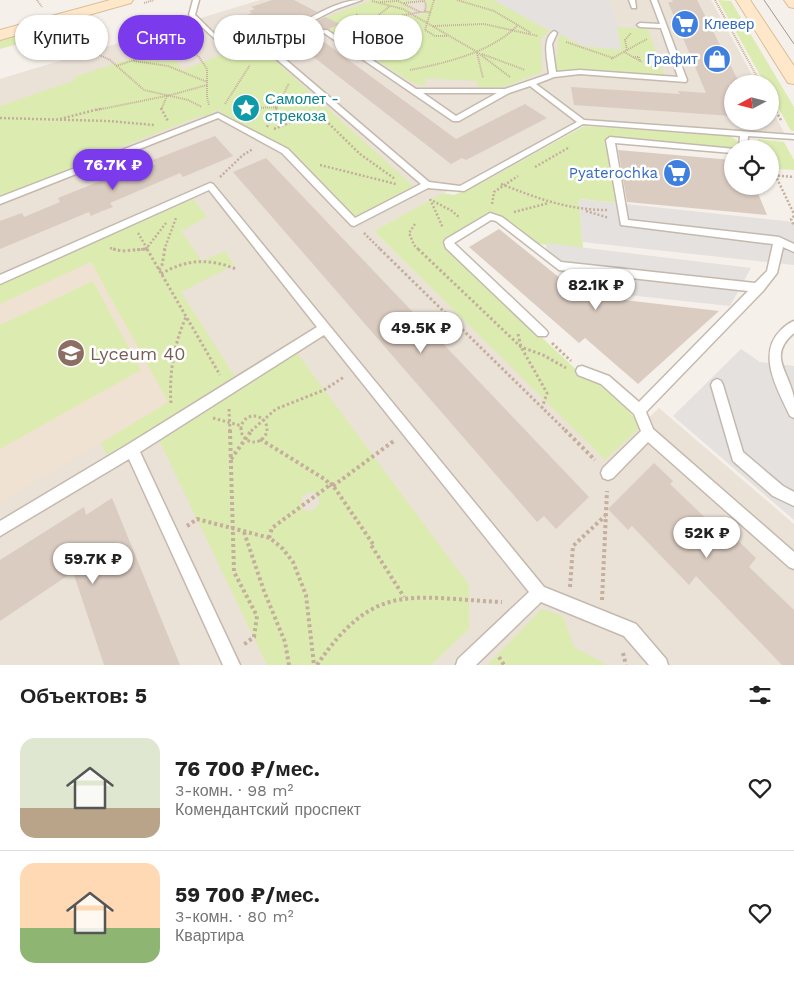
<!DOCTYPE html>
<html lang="ru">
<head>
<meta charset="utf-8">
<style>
  body { margin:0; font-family:"Work Sans",sans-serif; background:#f2f2f2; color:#222; height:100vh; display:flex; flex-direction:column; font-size:19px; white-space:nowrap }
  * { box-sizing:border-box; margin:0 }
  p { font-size:16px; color:#767676 }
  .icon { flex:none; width:28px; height:28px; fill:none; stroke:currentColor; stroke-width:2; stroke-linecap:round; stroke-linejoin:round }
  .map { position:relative; height:665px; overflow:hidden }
  .sheet { display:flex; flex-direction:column; background:#fff; flex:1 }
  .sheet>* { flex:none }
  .banner { position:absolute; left:15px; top:15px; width:500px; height:45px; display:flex; gap:10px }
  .needle { width:32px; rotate:263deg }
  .buttons { position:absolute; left:724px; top:75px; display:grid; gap:10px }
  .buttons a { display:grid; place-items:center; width:55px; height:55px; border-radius:50%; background:#fff; box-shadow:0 1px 4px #0004; font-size:25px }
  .price { position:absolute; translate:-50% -42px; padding:0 11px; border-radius:18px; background:#fff; color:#222; font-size:16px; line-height:32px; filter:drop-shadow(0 1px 2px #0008) }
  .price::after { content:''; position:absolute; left:50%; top:30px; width:15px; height:11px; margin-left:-8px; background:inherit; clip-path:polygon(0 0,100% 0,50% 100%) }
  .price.active { background:#7c3aed; color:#fff }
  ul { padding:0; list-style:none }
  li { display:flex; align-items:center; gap:15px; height:125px; padding:0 20px }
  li+li { border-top:1px solid #e0e0e0 }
  li span { display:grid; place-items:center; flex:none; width:140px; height:100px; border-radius:15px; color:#555 }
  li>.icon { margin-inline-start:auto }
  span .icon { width:60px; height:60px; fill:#fffc; stroke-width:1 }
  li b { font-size:21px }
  h2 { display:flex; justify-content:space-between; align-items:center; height:60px; padding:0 20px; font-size:21px }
  .pill { padding:0 18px; border-radius:22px; background:#fff; box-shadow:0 1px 4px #0004; font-size:18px; line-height:45px }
  .pill.active { background:#7c3aed; color:#fff }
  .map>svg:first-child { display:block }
  .residential { fill:#eae1d7 }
  .education { fill:#efe2d3 }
  .green { fill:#dcecb1; fill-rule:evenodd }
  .parking { fill:#e4e1de }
  .building { fill:#dbccc1 }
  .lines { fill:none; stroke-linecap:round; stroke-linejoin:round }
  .service-casing { stroke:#c5b9ae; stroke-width:3 }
  .secondary-casing { stroke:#dbbd99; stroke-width:2 }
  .path-far3 { stroke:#c5ae9c; stroke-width:2; stroke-dasharray:1 1; stroke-linecap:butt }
  .path-far2 { stroke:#c5ae9c; stroke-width:2.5; stroke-dasharray:2 2; stroke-linecap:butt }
  .path-far1 { stroke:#c5ae9c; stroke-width:3; stroke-dasharray:2.5 2.5; stroke-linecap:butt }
  .path { stroke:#c5ae9c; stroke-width:4; stroke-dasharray:3 3; stroke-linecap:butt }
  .service { fill:#fff; fill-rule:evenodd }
  .secondary { fill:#ffe8ca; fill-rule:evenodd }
  .tram { stroke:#999; stroke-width:1 }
  .labels { text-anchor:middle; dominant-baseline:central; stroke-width:5; stroke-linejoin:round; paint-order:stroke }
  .far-shop-label { font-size:15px; fill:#366cbe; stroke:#fff; text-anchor:end }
  .far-culture-label { font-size:15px; fill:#0d838f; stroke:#fff; text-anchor:start }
  .education-label { font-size:18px; fill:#785e54; stroke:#fff; text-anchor:start }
</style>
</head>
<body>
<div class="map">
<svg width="794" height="665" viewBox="0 0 794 665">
  <rect width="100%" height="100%" fill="#f6f0ea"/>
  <path class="residential" d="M260 0H711L757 84H732V121H770V107L785 134 580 119 374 231 605 459 659 408 794 524V665H0V79Z"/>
  <path class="education" d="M91 262 169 402 0 503V304Z"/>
  <path class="green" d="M373 0H418L402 3 412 9 409 16 426 14 427 3 420 0H493L550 31 541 38 542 72 507 86 497 88 478 87 477 81 426 78 425 86 411 82 316 21Z
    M718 0 731 1 794 107V131H791L770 93V84H765Z
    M617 27 648 29 664 75 582 70 557 72 556 62 559 34 583 46 621 49Z
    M38 30 43 37 0 49V40Z
    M162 52 158 60 162 62 174 60 183 70 221 55 250 59 253 55 270 56 414 187 354 217 287 150 223 115 219 109 205 117 203 115 108 152 109 155 87 163 85 161 76 167 7 194H0V106L73 81 77 76 145 54ZM245 99H252L258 106V112L250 124 232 108 236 103Z
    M584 126 730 136 739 142V146L736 148 609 137 617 203 579 199 583 248 539 244 501 217 488 213 447 240 449 250 582 375C606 385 627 406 641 427L605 460 374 231 443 193 454 195 483 182Z
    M758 139 784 142 794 160V170L778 169 770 155V149H759L756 143Z
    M193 199 207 217 181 231 202 261 225 251 234 265 181 292 237 380 126 448 124 445 107 455 101 443 168 402 91 262 0 304V284Z
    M93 281 141 370 0 449V325Z
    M297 353 469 585V629L431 665H267L159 440ZM313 492 319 498V504L312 511H306L301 507 302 497 307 493Z
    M542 609 563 616 574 647 607 665H487Z"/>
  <path class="parking" d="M493 0H609L617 27 621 50 583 46Z
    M579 199 794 222V265L582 242Z
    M546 243 751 268 730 306 582 290 547 262Z
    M741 349 760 362 794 366V520L673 416Z"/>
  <path class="building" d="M272 0H294L317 12 297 22 296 31 250 46 224 24 252 13 249 11 255 9 251 7Z
    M672 0H697L740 84H729L732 92V116L574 105 571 87 680 94 678 91 706 93 668 2H673Z
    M325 17 340 24 329 29H306L305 27Z
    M316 36 456 139 525 104 547 118 466 160 462 158 451 164 293 41 302 37Z
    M215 136 233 156 183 177 180 173 110 203 113 207 102 211 91 216 89 212 0 249V221L22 213 24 217 60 202 58 198 113 176 115 180 156 164 153 160Z
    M618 150 732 160V186H755L767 215 627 202Z
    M266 158 589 497 556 529 544 516 537 522 233 172Z
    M499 229 581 295 719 311 638 384 585 338 579 343 469 247Z
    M654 463 673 481 670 484 722 534 726 529 756 558 749 567 794 610V665H782L696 576 689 585 632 526 628 530 608 509Z
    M112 498 180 665H104L73 572 0 621V560L84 507 86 515Z"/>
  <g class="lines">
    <g class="service-casing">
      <path id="service" d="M193 0H199L195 15C203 22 225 46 234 49 255 56 279 40 298 32V24C318 14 339 0 362 0L336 9 303 26 304 31 327 30 416 89H505L549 74C548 61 541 39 554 31L557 33 552 44 556 72 580 70 678 77 661 28 640 27 637 25 640 23 660 24 651 0H657L687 80 686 82 580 74 554 77 536 84 584 120 794 135V139L748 136 747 149H739L740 136 583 124 464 191 428 188 354 226 351 225 282 153 218 118 0 204V197L218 113 288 149 355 218 421 184 266 50 247 55 228 51 189 15ZM324 33 453 121H459L509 93 530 86 577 122 460 186 429 182 272 48 302 35ZM423 93H497L456 116Z
        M629 0H635L636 8H632Z
        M610 137 735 149H732V153L615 143 628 220 779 237 794 244V252L783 247 777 273 763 291 646 412 653 429 794 552V569L789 567 648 442 613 478 608 480 603 478 601 473 603 468 641 431 634 414 601 384 578 375 576 371 578 367 582 366 609 376 639 402 748 291 559 270 496 221 491 220 454 243 546 330 548 333 546 336H538L446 248 444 242 446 239 490 213 502 217 561 262 755 283 767 271 773 244 621 225 606 140Z
        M210 183 213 184 544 587 636 624 666 659 668 665H649L624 636 541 602 476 665H456L458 659 529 592 324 335 140 452 240 665H223L129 459 0 536V521L127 445 317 327 209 190 0 284V275Z
        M794 321V333C767 356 789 371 794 398 794 404 794 412 794 418L790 416C778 390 756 354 781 330 785 326 789 323 794 321Z
        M717 379 721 381 723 385 743 452 783 486 794 492V506L773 496 733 461 711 385 713 381Z"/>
    </g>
    <g class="secondary-casing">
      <path id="secondary" d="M110 0H133L131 3 0 40V30Z
        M736 0H750L794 66V84L788 83Z
        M784 0H794V8L789 7Z"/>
    </g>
    <path class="path-far3" d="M37 0 42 7
      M434 0 425 30 435 36H447
      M457 0 494 11 531 33
      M715 0 761 84
      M372 1 403 9 477 52 510 77
      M380 2 398 1 420 12
      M144 3 154 0
      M404 3 424 1 426 4 425 12
      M357 14 351 22 353 25 379 35
      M371 21 390 6
      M433 26 484 24 538 36
      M343 27 420 12H431
      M60 33 73 51
      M566 42 613 58
      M88 47 93 52 110 60 144 90 188 100 202 107
      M627 50 625 40 631 33
      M624 52 642 62
      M477 53 483 78
      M482 54 525 70
      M633 57H639L640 61
      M611 59 647 39
      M134 61 168 66 207 82
      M116 66 146 56 162 47 184 46 199 57 207 69V97L209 105
      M410 70C446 63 492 52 518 25
      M770 101 775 110
      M225 104 250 65
      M257 108 277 107
      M234 109 236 103 250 100 256 110
      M97 110 171 95 207 85
      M161 110 167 96
      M276 110 289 83"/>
    <path class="path-far2" d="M161 108 168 121
      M774 108 782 122
      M317 112 360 154 395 179
      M0 118 108 121 154 125
      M60 119 103 108
      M252 120 257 108
      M267 127 276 108
      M274 129 317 112
      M770 164 794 214
      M320 165 396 184
      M535 167 568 148
      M770 175 794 177
      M220 177 243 155 253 149
      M501 184C537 198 567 210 607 210
      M430 199 443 228
      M433 201 452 211 460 218
      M492 204 494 192 518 176
      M586 211 609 218
      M514 212 549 203
      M794 216 791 219 794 226
      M415 224 409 233 414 245 419 250
      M138 233 148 250
      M364 233 381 250
      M110 248 118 250
      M133 250 146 249 166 223
      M164 250 176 218"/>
    <path class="path-far1" d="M113 249 122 251 146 249
      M147 249 220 375
      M380 249 566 431
      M418 249 521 347 543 355 566 368
      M159 270 162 265 165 249
      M161 274C186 259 209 258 236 269
      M518 334 521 347 547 393 542 408
      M552 343 571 361
      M171 403C169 373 174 344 186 317
      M229 409 230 431
      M241 429a13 13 0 1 1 26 0a13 13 0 1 1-26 0Z
      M213 418 242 426
      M251 431 276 409 324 390 344 377"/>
    <path class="path" d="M230 430 234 572 257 616 254 637 242 646
      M565 430 595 460
      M260 439 326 480 330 485 332 484 373 544 371 545 404 597
      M231 459 252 430
      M333 486 395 440
      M187 526 197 519 270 538 283 549 293 562 306 595 314 665
      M244 532 264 591 285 642 289 665
      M269 538 272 528 330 485
      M570 587 573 546 605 516
      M602 600 607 491
      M623 653 626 665
      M499 657 504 665
      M317 665C375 580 411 598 502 602"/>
    <use href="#service" class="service"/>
    <use href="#secondary" class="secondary"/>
    <path class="tram" d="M764 0 794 44"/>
  </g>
  <defs>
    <g id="supermarket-disc" transform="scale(1.4375)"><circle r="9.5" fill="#3f7fe0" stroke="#fff"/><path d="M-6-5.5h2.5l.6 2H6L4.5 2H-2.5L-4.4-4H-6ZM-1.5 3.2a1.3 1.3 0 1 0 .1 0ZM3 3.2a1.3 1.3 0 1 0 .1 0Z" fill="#fff"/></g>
    <g id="shop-disc" transform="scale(1.4375)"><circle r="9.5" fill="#3f7fe0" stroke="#fff"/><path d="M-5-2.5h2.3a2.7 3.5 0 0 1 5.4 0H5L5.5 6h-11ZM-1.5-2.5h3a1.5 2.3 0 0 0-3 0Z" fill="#fff"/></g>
    <g id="sight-disc" transform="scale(1.4375)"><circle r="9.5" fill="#0f9aa8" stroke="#fff"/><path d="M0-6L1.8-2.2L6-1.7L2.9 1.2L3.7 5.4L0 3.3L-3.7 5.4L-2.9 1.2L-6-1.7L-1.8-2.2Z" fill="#fff"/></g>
    <g id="school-disc" transform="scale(1.4375)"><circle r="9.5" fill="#8d6e63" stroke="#fff"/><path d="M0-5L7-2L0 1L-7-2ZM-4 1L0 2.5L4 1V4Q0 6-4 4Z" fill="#fff"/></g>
  </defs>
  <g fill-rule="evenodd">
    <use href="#supermarket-disc" x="685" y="24"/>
    <use href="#shop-disc" x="717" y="59"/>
    <use href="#sight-disc" x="246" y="108"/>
    <use href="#supermarket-disc" x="677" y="173"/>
    <use href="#school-disc" x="71" y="353"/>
  </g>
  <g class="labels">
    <g class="far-shop-label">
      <text x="704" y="24" text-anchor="start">Клевер</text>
      <text x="698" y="59">Графит</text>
      <text x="658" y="173">Pyaterochka</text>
    </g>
    <g class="far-culture-label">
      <text x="265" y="99">Самолет -<tspan x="265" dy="17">стрекоза</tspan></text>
    </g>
    <g class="education-label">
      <text x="90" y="353">Lyceum 40</text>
    </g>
  </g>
</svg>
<div class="buttons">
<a><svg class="needle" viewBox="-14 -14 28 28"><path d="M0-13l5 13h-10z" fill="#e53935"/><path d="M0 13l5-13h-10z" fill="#767676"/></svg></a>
<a><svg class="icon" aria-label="locate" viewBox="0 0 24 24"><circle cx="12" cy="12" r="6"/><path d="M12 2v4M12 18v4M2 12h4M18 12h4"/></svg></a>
</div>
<b class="price active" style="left:113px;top:191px">76.7K ₽</b>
<b class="price" style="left:596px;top:311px">82.1K ₽</b>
<b class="price" style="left:421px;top:354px">49.5K ₽</b>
<b class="price" style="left:707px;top:559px">52K ₽</b>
<b class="price" style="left:93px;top:585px">59.7K ₽</b>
<div class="banner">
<a class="pill">Купить</a>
<a class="pill active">Снять</a>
<a class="pill">Фильтры</a>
<a class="pill">Новое</a>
</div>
</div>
<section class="sheet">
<h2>Объектов: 5<svg class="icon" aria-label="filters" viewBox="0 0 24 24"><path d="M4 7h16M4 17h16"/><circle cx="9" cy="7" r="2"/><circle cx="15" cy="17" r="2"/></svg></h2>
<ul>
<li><span style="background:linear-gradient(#dfe7d0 70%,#b9a48a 0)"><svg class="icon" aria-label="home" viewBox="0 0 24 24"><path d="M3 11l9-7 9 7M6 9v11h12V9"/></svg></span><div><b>76 700 ₽/мес.</b><p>3-комн. · 98 m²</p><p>Комендантский проспект</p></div><svg class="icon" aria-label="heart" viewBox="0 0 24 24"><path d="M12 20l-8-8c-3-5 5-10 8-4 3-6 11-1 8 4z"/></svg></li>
<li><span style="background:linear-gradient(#ffd9b3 65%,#8fb573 0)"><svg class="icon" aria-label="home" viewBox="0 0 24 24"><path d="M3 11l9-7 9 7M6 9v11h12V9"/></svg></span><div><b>59 700 ₽/мес.</b><p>3-комн. · 80 m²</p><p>Квартира</p></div><svg class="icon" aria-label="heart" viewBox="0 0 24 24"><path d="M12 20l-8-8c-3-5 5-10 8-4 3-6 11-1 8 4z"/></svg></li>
</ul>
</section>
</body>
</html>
